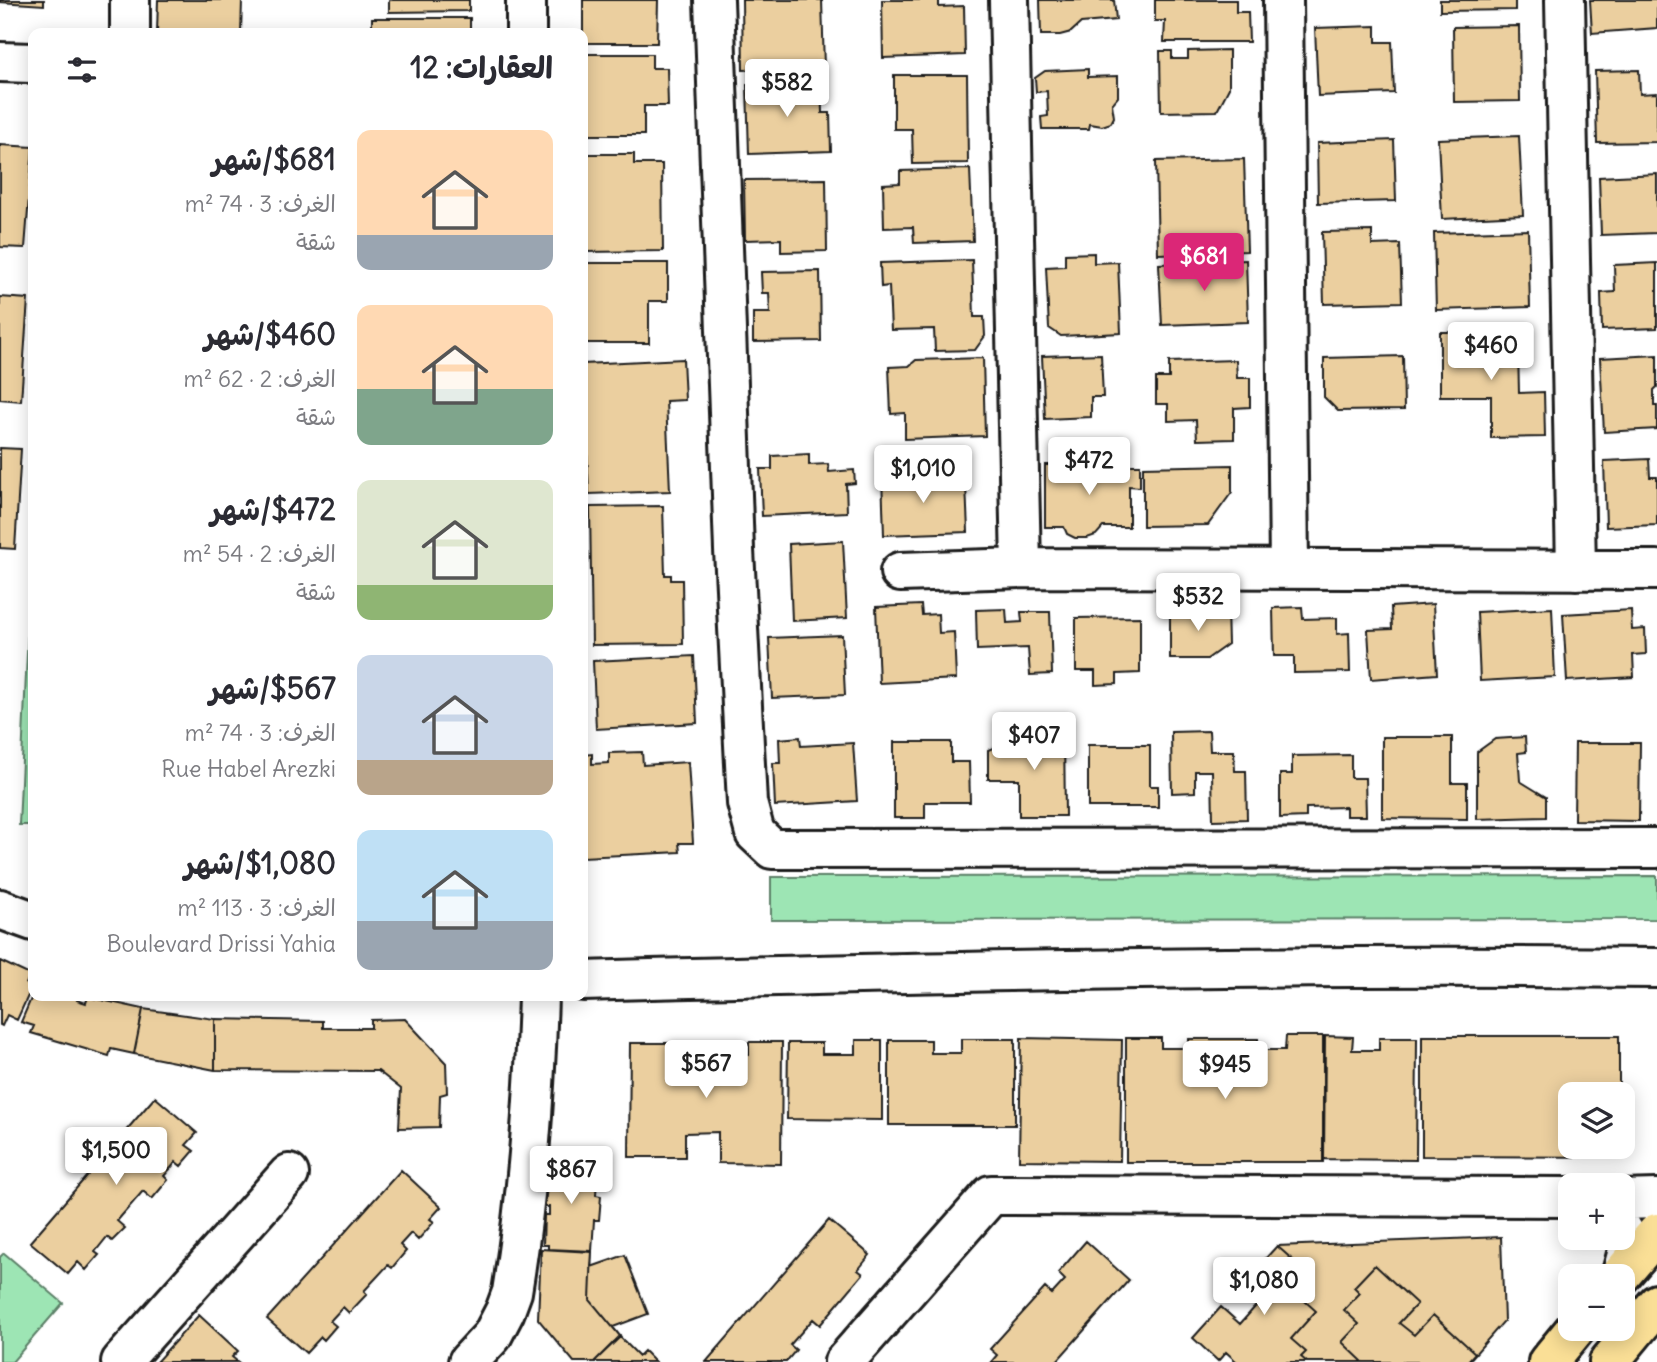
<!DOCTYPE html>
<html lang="ar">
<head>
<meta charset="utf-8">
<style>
  body { margin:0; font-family:Delius,"Playpen Sans Arabic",sans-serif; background:#f7f7f7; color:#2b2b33; direction:rtl; height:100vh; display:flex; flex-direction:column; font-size:26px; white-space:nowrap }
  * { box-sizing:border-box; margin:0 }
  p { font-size:23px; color:#7c7c81 }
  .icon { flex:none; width:38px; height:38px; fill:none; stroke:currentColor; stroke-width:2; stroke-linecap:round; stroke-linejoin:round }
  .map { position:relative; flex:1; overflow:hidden; direction:ltr }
  .sheet { position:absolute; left:28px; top:28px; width:560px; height:973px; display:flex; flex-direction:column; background:#fff; border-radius:14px; box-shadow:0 4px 18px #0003; direction:rtl }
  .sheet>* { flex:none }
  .tools { position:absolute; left:1558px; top:1082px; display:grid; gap:14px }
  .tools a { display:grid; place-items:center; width:77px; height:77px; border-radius:14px; background:#fff; box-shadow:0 4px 18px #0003; font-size:35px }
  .price { position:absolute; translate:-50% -60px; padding:0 16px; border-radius:7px; background:#fff; color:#222; font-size:23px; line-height:46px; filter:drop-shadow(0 2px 4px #0008) }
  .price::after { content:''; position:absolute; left:50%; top:42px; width:21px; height:16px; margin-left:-10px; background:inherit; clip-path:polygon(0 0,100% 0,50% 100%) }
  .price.selected { background:#db2777; color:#fff }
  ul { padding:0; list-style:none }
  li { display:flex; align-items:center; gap:21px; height:175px; padding:0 35px }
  li span { display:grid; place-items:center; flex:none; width:196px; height:140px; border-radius:14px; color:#555 }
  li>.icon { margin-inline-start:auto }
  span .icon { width:84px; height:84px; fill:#fffc; stroke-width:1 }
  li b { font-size:30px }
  h2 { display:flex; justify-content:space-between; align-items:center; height:84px; padding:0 35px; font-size:30px }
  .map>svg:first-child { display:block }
  .green { fill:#9de5b4; stroke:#5c8068; stroke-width:2 }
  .building { fill:#ebcf9f; stroke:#1c1c1c; stroke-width:2 }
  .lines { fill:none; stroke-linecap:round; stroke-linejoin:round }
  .minor-casing { stroke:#1c1c1c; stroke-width:44 }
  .major-casing { stroke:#1c1c1c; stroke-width:44 }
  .minor { stroke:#fff; stroke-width:38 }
  .major { stroke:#fadf96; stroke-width:38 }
</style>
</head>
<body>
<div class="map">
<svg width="1657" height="1362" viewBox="0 0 1657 1362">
  <rect width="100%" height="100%" fill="#fff"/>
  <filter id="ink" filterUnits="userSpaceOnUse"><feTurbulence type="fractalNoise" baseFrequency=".0143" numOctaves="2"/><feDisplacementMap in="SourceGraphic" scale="14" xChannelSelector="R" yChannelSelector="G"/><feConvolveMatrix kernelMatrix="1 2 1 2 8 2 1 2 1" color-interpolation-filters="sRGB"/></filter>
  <g filter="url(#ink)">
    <path class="green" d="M30 588 33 589V825H19Z
      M1657 876V919L771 920V877Z
      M4 1253 63 1303 12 1362H0V1257Z"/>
    <path class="building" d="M0 0H44V5L0 2Z
      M158 0H242L241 33H157Z
      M389 0H469V11L389 12Z
      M583 0H658L657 43H583Z
      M742 0H822L824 68 743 70Z
      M882 0H939V7L964 6 965 55 883 58Z
      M1040 0H1114L1116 20 1081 23 1071 32 1060 35H1041Z
      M1155 0H1236V12H1248L1249 42H1164L1165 21H1155Z
      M1440 0H1515V10L1440 11Z
      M1590 0H1657V28L1592 33Z
      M372 18H470V33H372Z
      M1376 26V42H1392L1394 93 1318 96 1315 28Z
      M1519 26 1520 101 1454 102 1453 27Z
      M1229 50V88L1217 111 1161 112 1160 51H1172V59H1188V51Z
      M585 54H652V68H667L668 106H644V135H585Z
      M1088 69V77L1118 76V97L1112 104 1114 117 1111 123 1102 126 1090 124 1089 129H1042L1041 117 1048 116 1047 91 1036 92 1035 78 1045 71Z
      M1639 70 1640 94 1657 93V142L1597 143 1595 71Z
      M894 75H967L968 163 913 164 912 129H894Z
      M821 83 822 113H830L831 151 749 154 747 85Z
      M1519 136 1523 215 1442 219 1438 139Z
      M1394 140 1396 201 1318 203 1317 143Z
      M0 145 33 147 25 248 0 247Z
      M583 154H634V164H662L663 251 583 252Z
      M1244 159 1247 251 1158 254 1156 161Z
      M970 169 973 241 914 243 913 227 884 228 883 184 900 183V171Z
      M1657 174V233L1601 235 1599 177Z
      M826 179 827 251 781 252V239L745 240 744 180Z
      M1528 230 1530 307 1436 310 1434 233Z
      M1372 231V245L1400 244 1402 302 1324 304 1322 232Z
      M1094 253V263L1118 262 1121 333 1061 336 1049 328 1046 267 1065 266V254Z
      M972 260 974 317H984L985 336 975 350 935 351 934 329 891 330 889 286 881 287 880 263Z
      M1246 260 1248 322 1162 325 1159 264Z
      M583 263H668V301H649V343H583Z
      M1657 263V328L1602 330 1601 293 1615 292 1614 265Z
      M820 271 821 341 753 342V313H770L769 293H762L761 272Z
      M0 297 28 299 21 401 0 399Z
      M1440 332H1500L1501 349H1518L1519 393 1544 392 1545 437 1491 438V396H1440Z
      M1101 354 1103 397H1091V417L1045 419 1042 356Z
      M1657 355V387L1654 390V406H1657V429L1604 432 1600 358Z
      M1403 356 1404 410 1338 411 1324 397V358Z
      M983 358 985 436 905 439V413L891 414 889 367 909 366 916 360Z
      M683 359 685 400 666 401 670 491 589 494 583 364Z
      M1236 360 1237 378H1250V407L1234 408V439L1197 440 1196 420 1168 421V404H1156V378H1169V362Z
      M0 448 21 449 15 549 0 548Z
      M809 454V465L828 464 829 472 854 470 855 483 846 484 847 512 762 516 760 469H772V456Z
      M1649 459 1650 477H1657V525L1606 527 1604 461Z
      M1045 465H1140V487L1129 486V527H1103L1096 535 1087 538H1075L1067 534 1064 527H1045Z
      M1232 465V492L1208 525 1143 526V467Z
      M944 473 945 484H966L968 532 884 535 882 475Z
      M663 506 665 575H671V580H682L683 644 592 645 590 507Z
      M843 541 847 618 792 621 789 544Z
      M1433 604 1437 674 1371 679 1368 630 1392 629 1391 607Z
      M921 605 922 615 938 614 939 633 954 632 956 679 879 683 876 607Z
      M1302 607 1303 619 1337 618V634L1349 633 1350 672 1294 673V656H1274L1273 608Z
      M1552 608 1555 677 1480 681 1477 612Z
      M1006 609 1007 623 1022 622 1021 612H1050L1052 674 1030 675 1028 648 977 650 976 610Z
      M1227 609 1228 644 1207 659H1170V610Z
      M1631 610 1632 630 1645 629 1646 654 1633 655 1634 677 1567 681 1563 614Z
      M1140 617V673L1117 674V684L1095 685V671H1076V618Z
      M842 635 845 695 772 698 769 638Z
      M694 656 697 723 596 729 593 661Z
      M1209 731 1210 751H1234L1235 771H1246L1247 819 1213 820 1212 771H1195V792L1172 793 1171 732Z
      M1064 732 1065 816H1019V779H988V750L1031 733Z
      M800 737 801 746 853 743 857 801 775 806 773 763H780L779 739Z
      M1382 737H1452V783H1467V819L1382 818Z
      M1525 737 1526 752 1518 753 1520 781 1546 797V817L1477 819V752L1495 739Z
      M894 742H951V762H969L970 802H925V818H894Z
      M1575 743H1640L1639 821 1574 820Z
      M1088 745H1150V786H1158V807H1088Z
      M642 752 643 765 688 762 693 843H679L680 852 583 857V755L592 754V764L609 763V753Z
      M1351 755V778H1365L1366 816H1346V807L1306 808V817L1280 818V774H1292V756Z
      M0 961 30 975 26 984 32 987 17 1020 7 1015 2 1026 0 1025Z
      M33 994V996H78L77 1000 86 1003 88 997 143 1009 134 1054 111 1049 109 1056 31 1033 34 1026 21 1022Z
      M143 1009 215 1019V1070L134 1054Z
      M215 1019 323 1021V1028H371V1020L405 1019 446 1063 447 1093 440 1095 439 1127 399 1128 401 1089 378 1071 215 1070Z
      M1286 1036H1323V1162H1126V1038H1161V1048H1189V1039H1258V1050H1285Z
      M1325 1036 1353 1037 1352 1050H1379V1038H1417L1416 1160 1324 1159Z
      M1422 1036H1619V1094H1570V1146H1619V1157L1422 1156Z
      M1021 1038 1122 1040 1120 1161 1019 1160Z
      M961 1039H1015V1125H889V1040H931V1053H961Z
      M856 1040H882V1120L787 1119 788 1043H822V1054H856Z
      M749 1042H782L781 1164 718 1163V1132L685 1133V1157H629L630 1043H725V1055H749Z
      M155 1097 197 1133 186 1145 194 1151 181 1166 176 1162 164 1176 168 1180 152 1199 143 1191 117 1221 125 1228 112 1241 107 1237 95 1252 99 1255 86 1270 78 1262 68 1274 30 1242Z
      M550 1163 598 1165 596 1195 601 1196 599 1220H594L592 1251 548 1249V1245H543L544 1215H549V1207H543L545 1171 550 1170Z
      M401 1170 441 1207 430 1219 434 1222 418 1240 411 1233 400 1245 406 1251 392 1268 388 1265 364 1291 367 1294 349 1313 343 1307 330 1321 336 1326 324 1340 321 1337 306 1353 267 1319Z
      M829 1220 870 1255 858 1270 863 1274 820 1325 813 1319 790 1345 796 1350 786 1362H706Z
      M1501 1237 1504 1321 1468 1362H1237L1226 1352 1218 1361 1193 1338 1221 1307 1240 1324 1262 1299 1243 1283 1277 1246Z
      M1086 1241 1129 1280 1056 1362H991L997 1355 990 1349 1045 1288 1052 1294 1065 1280 1058 1273Z
      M1277 1246 1311 1276 1296 1293 1316 1311 1291 1339 1306 1352 1301 1357 1307 1362H1237L1226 1352 1218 1361 1193 1338 1221 1307 1240 1324 1262 1299 1243 1283Z
      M541 1249 592 1252 591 1267 625 1255 648 1314 613 1327 620 1336 594 1362H574L538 1319Z
      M541 1249 592 1252 590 1300 620 1336 594 1362H574L538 1319Z
      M1375 1265 1417 1304 1399 1323 1414 1335 1433 1315 1475 1353 1467 1362H1363L1342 1342 1359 1324 1344 1310 1360 1293 1354 1287Z
      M199 1315 238 1351 232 1357 238 1362H156Z
      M620 1337 639 1356 644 1351 655 1362H594Z"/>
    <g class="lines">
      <g class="minor-casing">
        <path id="minor" d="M526 0V33
          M714 0 734 550 747 803 755 833 772 849 1657 848
          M1009 0 1021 568
          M1283 0 1289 568
          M1565 0 1576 570
          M130 33V0
          M0 62 33 63
          M900 572 1021 568 1657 570
          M0 909 33 921
          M583 981C941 971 1299 964 1657 968
          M1622 1200 1657 1199
          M1622 1273 1630 1243 1622 1229
          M121 1362 289 1174
          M468 1362 492 1336 505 1311 512 1292C528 1194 535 1095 538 996
          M844 1362 991 1195 1570 1197"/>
      </g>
      <g class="major-casing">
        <path id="major" d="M1620 1276 1657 1233
          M1548 1362 1576 1328
          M1609 1362 1657 1304"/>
      </g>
      <use href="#minor" class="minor"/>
      <use href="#major" class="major"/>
    </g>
  </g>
</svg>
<div class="tools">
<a><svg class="icon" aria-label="layers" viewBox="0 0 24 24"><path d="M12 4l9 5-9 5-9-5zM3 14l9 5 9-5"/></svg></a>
<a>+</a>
<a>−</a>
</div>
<b class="price" style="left:787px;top:119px">$582</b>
<b class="price selected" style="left:1204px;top:293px">$681</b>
<b class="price" style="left:1491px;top:382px">$460</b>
<b class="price" style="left:1089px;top:497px">$472</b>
<b class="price" style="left:923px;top:505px">$1,010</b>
<b class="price" style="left:1198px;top:633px">$532</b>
<b class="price" style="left:1034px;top:772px">$407</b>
<b class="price" style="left:706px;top:1100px">$567</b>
<b class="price" style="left:1225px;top:1101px">$945</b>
<b class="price" style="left:116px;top:1187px">$1,500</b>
<b class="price" style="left:571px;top:1206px">$867</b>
<b class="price" style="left:1264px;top:1317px">$1,080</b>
<section class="sheet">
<h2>العقارات: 12<svg class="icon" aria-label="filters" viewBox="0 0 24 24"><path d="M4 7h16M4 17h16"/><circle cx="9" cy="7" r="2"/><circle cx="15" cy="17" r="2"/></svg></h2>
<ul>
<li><span style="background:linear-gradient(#ffd9b3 75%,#9aa5b1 0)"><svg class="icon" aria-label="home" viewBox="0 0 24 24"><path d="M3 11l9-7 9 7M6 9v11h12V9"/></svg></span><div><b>$681/شهر</b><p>الغرف: 3 · 74 m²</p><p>شقة</p></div></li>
<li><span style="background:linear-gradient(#ffd9b3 60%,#7fa58c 0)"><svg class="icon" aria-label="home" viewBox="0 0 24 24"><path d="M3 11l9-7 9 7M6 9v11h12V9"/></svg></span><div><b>$460/شهر</b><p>الغرف: 2 · 62 m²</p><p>شقة</p></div></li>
<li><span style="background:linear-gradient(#dfe7d0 75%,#8fb573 0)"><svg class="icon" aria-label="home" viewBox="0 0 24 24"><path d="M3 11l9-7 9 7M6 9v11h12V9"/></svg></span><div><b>$472/شهر</b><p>الغرف: 2 · 54 m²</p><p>شقة</p></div></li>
<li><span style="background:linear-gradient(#c9d6e8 75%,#b9a48a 0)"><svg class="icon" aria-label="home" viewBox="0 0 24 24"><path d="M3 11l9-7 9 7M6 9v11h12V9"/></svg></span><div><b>$567/شهر</b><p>الغرف: 3 · 74 m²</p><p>Rue Habel Arezki</p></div></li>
<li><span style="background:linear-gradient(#bfe0f5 65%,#9aa5b1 0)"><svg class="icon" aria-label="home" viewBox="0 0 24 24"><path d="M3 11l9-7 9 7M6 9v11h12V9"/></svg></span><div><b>$1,080/شهر</b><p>الغرف: 3 · 113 m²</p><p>Boulevard Drissi Yahia</p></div></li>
</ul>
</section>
</div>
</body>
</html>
